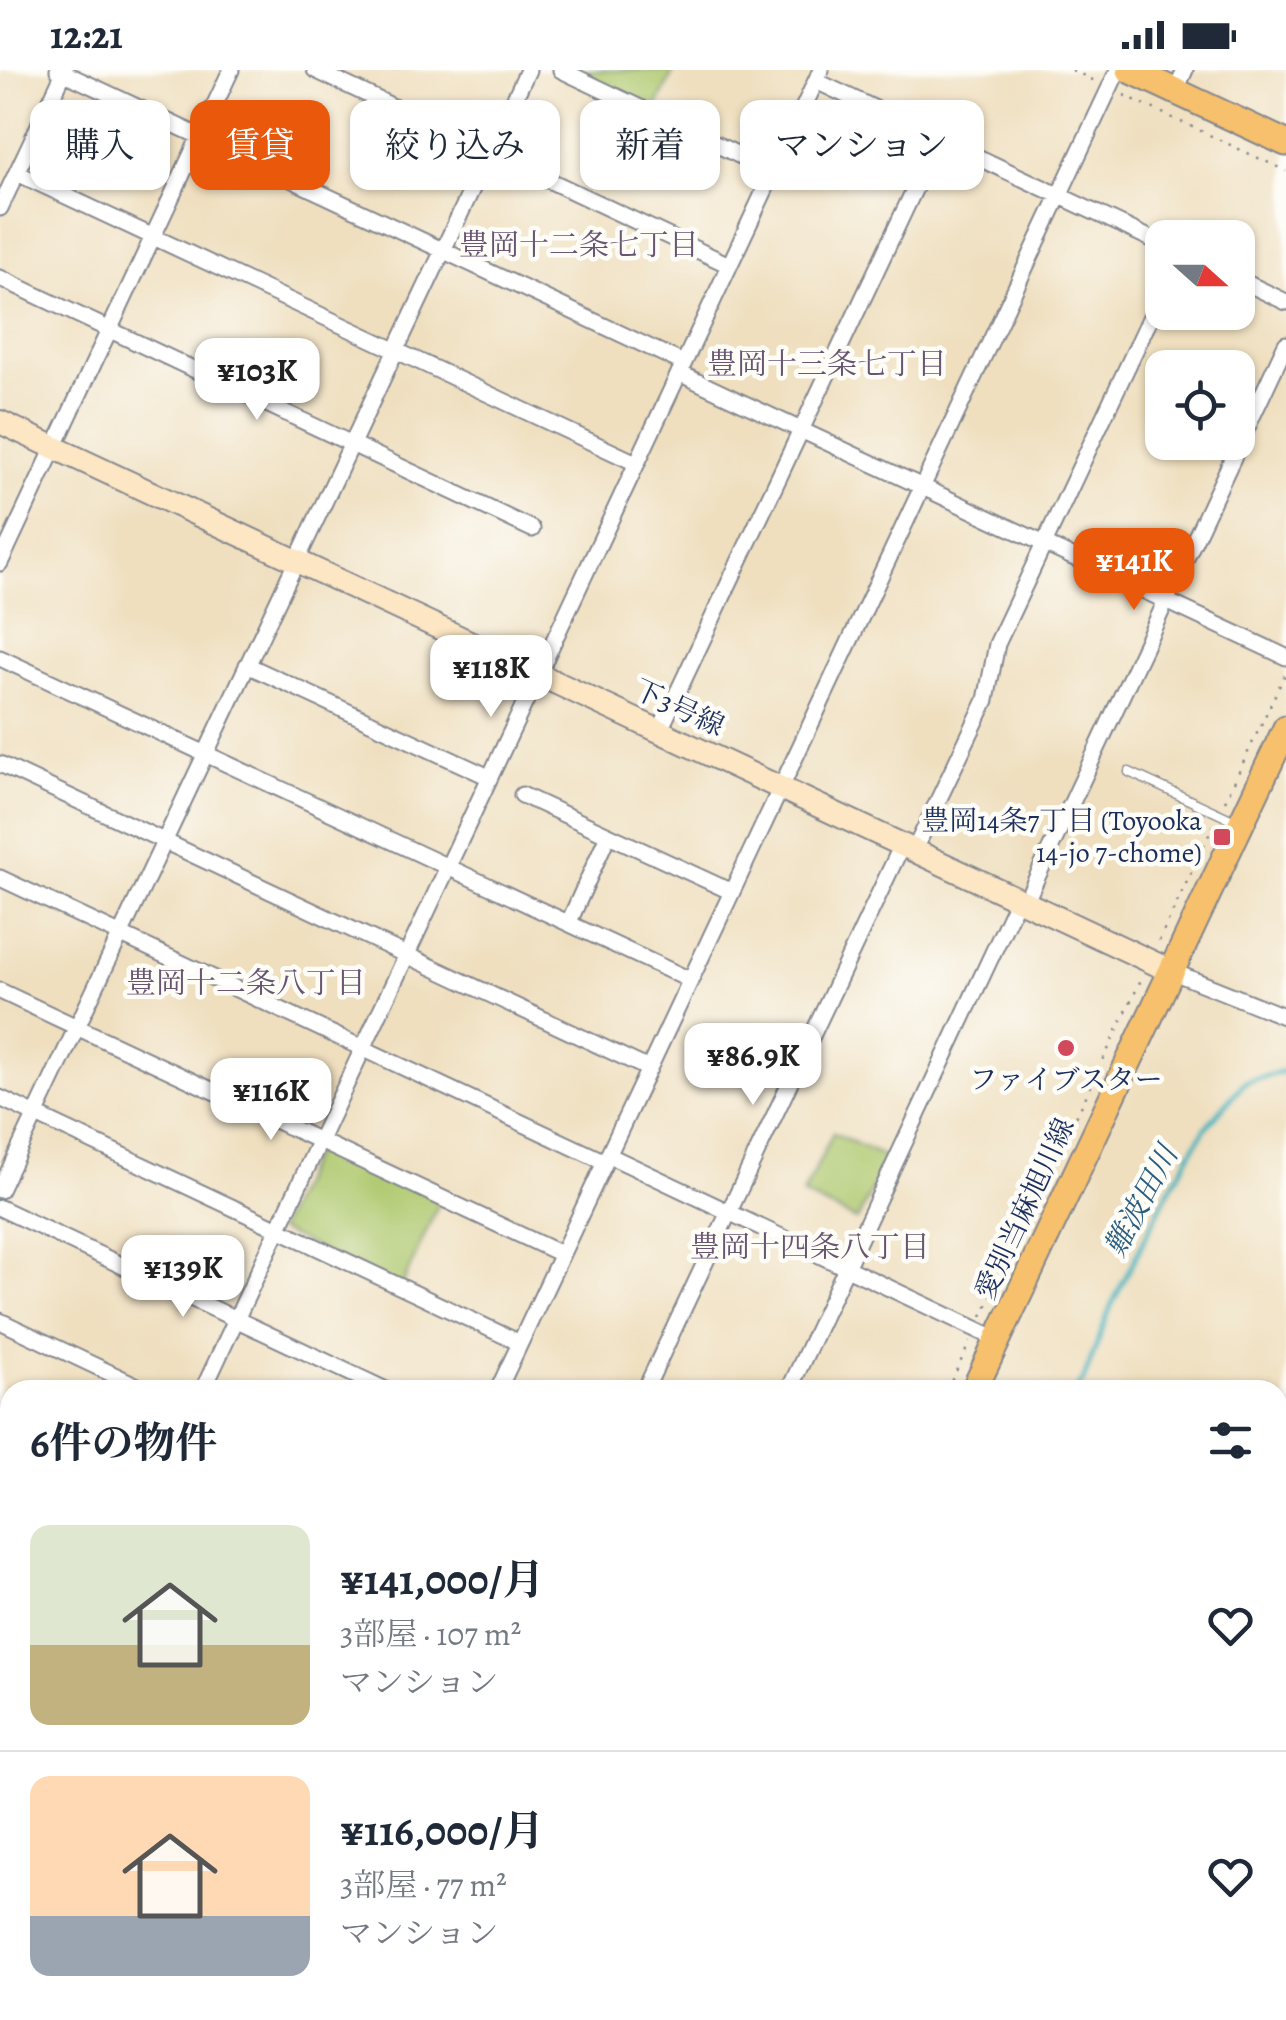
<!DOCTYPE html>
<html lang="ja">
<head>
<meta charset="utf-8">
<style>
  body { margin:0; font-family:Alegreya,"Noto Serif JP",serif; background:#f2f2f3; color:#1f2937; height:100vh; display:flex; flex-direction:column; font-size:38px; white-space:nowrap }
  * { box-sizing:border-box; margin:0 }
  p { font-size:32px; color:#747a83 }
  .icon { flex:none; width:55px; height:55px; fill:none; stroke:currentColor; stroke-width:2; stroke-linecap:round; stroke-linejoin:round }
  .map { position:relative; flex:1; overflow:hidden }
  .side { position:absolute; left:0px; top:1310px; width:1288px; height:640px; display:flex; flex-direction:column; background:#fff; border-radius:30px 30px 0 0; box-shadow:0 2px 8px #0004 }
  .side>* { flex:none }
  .hud { position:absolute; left:30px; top:30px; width:1228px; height:90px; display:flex; gap:20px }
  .needle { width:65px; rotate:111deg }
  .tools { position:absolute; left:1145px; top:150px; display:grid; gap:20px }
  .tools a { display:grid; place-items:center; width:110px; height:110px; border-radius:20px; background:#fff; box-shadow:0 2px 8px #0004; font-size:50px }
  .price { position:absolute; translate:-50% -85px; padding:0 22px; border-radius:20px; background:#fff; color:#222; font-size:32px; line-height:65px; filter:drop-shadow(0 2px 5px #0008) }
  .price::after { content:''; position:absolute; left:50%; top:60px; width:30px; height:22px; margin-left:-15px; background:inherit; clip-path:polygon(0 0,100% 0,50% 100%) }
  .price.on { background:#ea580c; color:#fff }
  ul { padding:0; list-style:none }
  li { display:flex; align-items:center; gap:30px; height:250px; padding:0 30px }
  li+li { border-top:2px solid #e0e1e3 }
  li span { display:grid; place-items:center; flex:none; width:280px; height:200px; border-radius:20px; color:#555 }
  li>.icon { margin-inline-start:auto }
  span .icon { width:120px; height:120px; fill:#fffc; stroke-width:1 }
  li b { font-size:42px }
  h2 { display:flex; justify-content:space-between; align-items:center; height:120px; padding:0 30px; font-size:42px }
  .tag { padding:0 35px; border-radius:20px; background:#fff; box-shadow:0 2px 8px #0004; font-size:35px; line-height:90px }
  .tag.on { background:#ea580c; color:#fff }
  .status { display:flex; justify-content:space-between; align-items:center; height:70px; padding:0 50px; background:#fff; direction:ltr }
  .status svg { height:28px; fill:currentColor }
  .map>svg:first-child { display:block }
  .green { fill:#aec86d; stroke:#647c66; stroke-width:2.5 }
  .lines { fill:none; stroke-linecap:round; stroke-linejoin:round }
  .stream { stroke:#44b3be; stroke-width:5 }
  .lane-casing { stroke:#85878e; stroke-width:11 }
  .street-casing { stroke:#85878e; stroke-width:19 }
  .secondary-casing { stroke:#85878e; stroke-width:26 }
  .primary-casing { stroke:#85878e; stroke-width:29 }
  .path { stroke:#85878e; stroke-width:2.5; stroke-dasharray:2.5 8; stroke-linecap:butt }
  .lane { stroke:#fff; stroke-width:8 }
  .street { stroke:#fff; stroke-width:15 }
  .secondary { stroke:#fce6c4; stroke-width:22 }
  .primary { stroke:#f7c06c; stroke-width:25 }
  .poi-dot { fill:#d1495b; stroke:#fdfcf7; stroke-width:4 }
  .labels { text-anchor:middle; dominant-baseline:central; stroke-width:9; stroke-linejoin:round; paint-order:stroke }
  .street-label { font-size:28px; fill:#1b2f5e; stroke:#fdfcf7 }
  .poi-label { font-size:28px; fill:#1b2f5e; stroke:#fdfcf7; text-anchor:end }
  .neighbourhood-label { font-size:30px; fill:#675572; stroke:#fdfcf7 }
  .water-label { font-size:30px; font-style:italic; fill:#295d80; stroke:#fdfcf7 }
</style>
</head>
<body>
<div class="status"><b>12:21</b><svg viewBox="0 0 49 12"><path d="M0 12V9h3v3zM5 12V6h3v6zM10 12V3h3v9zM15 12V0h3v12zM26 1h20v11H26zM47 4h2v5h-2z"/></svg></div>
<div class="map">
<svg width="1286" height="1950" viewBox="0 0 1286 1950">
  <rect width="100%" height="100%" fill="#fdfcf7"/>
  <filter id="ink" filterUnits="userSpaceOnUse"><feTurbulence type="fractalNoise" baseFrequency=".01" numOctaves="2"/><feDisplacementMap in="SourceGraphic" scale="20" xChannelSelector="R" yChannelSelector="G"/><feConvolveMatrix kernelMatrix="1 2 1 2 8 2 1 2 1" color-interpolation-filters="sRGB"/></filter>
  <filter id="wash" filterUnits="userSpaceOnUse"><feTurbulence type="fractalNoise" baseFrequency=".0048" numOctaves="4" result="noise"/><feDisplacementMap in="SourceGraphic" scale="40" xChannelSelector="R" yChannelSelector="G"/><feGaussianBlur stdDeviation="2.25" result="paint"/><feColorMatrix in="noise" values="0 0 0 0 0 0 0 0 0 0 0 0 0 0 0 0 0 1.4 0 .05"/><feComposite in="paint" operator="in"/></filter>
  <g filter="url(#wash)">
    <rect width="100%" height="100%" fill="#efdfbf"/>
    <path class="green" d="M561 0H674L653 44Z
      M833 1063 887 1088 857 1150 803 1125Z
      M319 1071 441 1128 401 1218 278 1160Z
      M0 1526 10 1530V1767L0 1762Z"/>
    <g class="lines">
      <path class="stream" d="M1076 1320 1083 1311 1111 1236 1168 1122 1206 1057 1245 1012 1286 1001
        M0 1622H10"/>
    </g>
  </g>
  <g filter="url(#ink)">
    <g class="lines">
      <g class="lane-casing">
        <path id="lane" d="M1129 702 1237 752
          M1278 1819 1286 1822"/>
      </g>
      <g class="street-casing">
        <path id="street" d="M58 0 683 293
          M315 0 729 195
          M561 0 774 102
          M816 11 1162 174
          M1175 22 1185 0
          M17 103 636 393
          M0 138 65 0
          M0 208 532 459
          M1238 209 1286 232
          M679 303 1286 587
          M0 493 231 0
          M0 588 690 910
          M247 595 489 707
          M659 662 939 67
          M0 694 649 999
          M522 725 732 822
          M914 781 986 630 997 574 1162 223
          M0 808 605 1092
          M1025 833 1286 274
          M569 852 608 765
          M1171 901 1286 947
          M0 921 561 1184
          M0 1028 520 1273
          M608 1085 997 1269
          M0 1120 528 0
          M0 1138 386 1320
          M0 1251 146 1320
          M203 1320 821 0
          M498 1320 1118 0
          M645 1320 902 775
          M789 1320 1018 829
          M0 1379 10 1384
          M0 1769 10 1774
          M1278 1864 1286 1868
          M0 1930 10 1908
          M96 1940 117 1950
          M1203 1940 1225 1950
          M351 1950 355 1940
          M497 1950 502 1940
          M867 1950 872 1940
          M999 1950 1003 1940
          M1119 1950 1124 1940"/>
      </g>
      <g class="secondary-casing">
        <path id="secondary" d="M0 352 1171 901
          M0 1511 10 1516"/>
      </g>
      <g class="primary-casing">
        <path id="primary" d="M1130 0 1286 73
          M974 1320 1286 658
          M677 1950 682 1940"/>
      </g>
      <path class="path" d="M1072 0 1095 11
        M1124 25 1286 101
        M1225 731 1286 602
        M1159 871 1213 756
        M982 1246 1141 910
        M947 1320 970 1272
        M0 1601 10 1598
        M0 1653 10 1652
        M648 1950 653 1940"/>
      <use href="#lane" class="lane"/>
      <use href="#street" class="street"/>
      <use href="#secondary" class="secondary"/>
      <use href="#primary" class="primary"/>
    </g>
  </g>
  <g class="poi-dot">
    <rect x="1212" y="757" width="20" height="20" rx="5"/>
    <circle cx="1066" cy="978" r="10"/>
  </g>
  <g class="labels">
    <g class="street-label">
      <text transform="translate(679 638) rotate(25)">下3号線</text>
      <text transform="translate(1025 1139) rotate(-65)">愛別当麻旭川線</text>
    </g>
    <g class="poi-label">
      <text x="1202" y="751">豊岡14条7丁目 (Toyooka<tspan x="1202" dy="32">14-jo 7-chome)</tspan></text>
      <text x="1066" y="1010" text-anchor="middle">ファイブスター</text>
    </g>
    <g class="neighbourhood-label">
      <text x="579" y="175">豊岡十二条七丁目</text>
      <text x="827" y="294">豊岡十三条七丁目</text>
      <text x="246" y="913">豊岡十二条八丁目</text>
      <text x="810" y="1177">豊岡十四条八丁目</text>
    </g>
    <g class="water-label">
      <text transform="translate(1141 1131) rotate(-62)">難波田川</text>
    </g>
  </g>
</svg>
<div class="tools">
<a><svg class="needle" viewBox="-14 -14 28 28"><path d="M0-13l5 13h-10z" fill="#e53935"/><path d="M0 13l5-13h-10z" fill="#747a83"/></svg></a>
<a><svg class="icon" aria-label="locate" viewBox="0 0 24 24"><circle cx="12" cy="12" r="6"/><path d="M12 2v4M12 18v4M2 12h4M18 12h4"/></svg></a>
</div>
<b class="price" style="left:257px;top:353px">¥103K</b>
<b class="price on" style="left:1134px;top:543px">¥141K</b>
<b class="price" style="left:491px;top:650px">¥118K</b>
<b class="price" style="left:753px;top:1038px">¥86.9K</b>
<b class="price" style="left:271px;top:1073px">¥116K</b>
<b class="price" style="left:183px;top:1250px">¥139K</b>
<div class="hud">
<a class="tag">購入</a>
<a class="tag on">賃貸</a>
<a class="tag">絞り込み</a>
<a class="tag">新着</a>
<a class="tag">マンション</a>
</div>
<section class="side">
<h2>6件の物件<svg class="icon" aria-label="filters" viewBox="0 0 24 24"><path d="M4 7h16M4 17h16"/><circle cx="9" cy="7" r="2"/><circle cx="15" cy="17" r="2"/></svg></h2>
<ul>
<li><span style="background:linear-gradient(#dfe7d0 60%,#c2b280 0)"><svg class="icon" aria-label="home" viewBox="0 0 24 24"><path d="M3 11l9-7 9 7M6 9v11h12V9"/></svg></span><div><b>¥141,000/月</b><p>3部屋 · 107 m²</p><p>マンション</p></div><svg class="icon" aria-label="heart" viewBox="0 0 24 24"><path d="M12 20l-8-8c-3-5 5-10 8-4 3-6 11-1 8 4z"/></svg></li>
<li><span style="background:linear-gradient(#ffd9b3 70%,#9aa5b1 0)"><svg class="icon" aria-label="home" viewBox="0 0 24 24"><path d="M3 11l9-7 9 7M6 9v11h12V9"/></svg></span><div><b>¥116,000/月</b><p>3部屋 · 77 m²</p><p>マンション</p></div><svg class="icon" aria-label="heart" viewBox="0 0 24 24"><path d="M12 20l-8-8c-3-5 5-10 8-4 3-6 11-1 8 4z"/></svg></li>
</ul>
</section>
</div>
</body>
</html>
